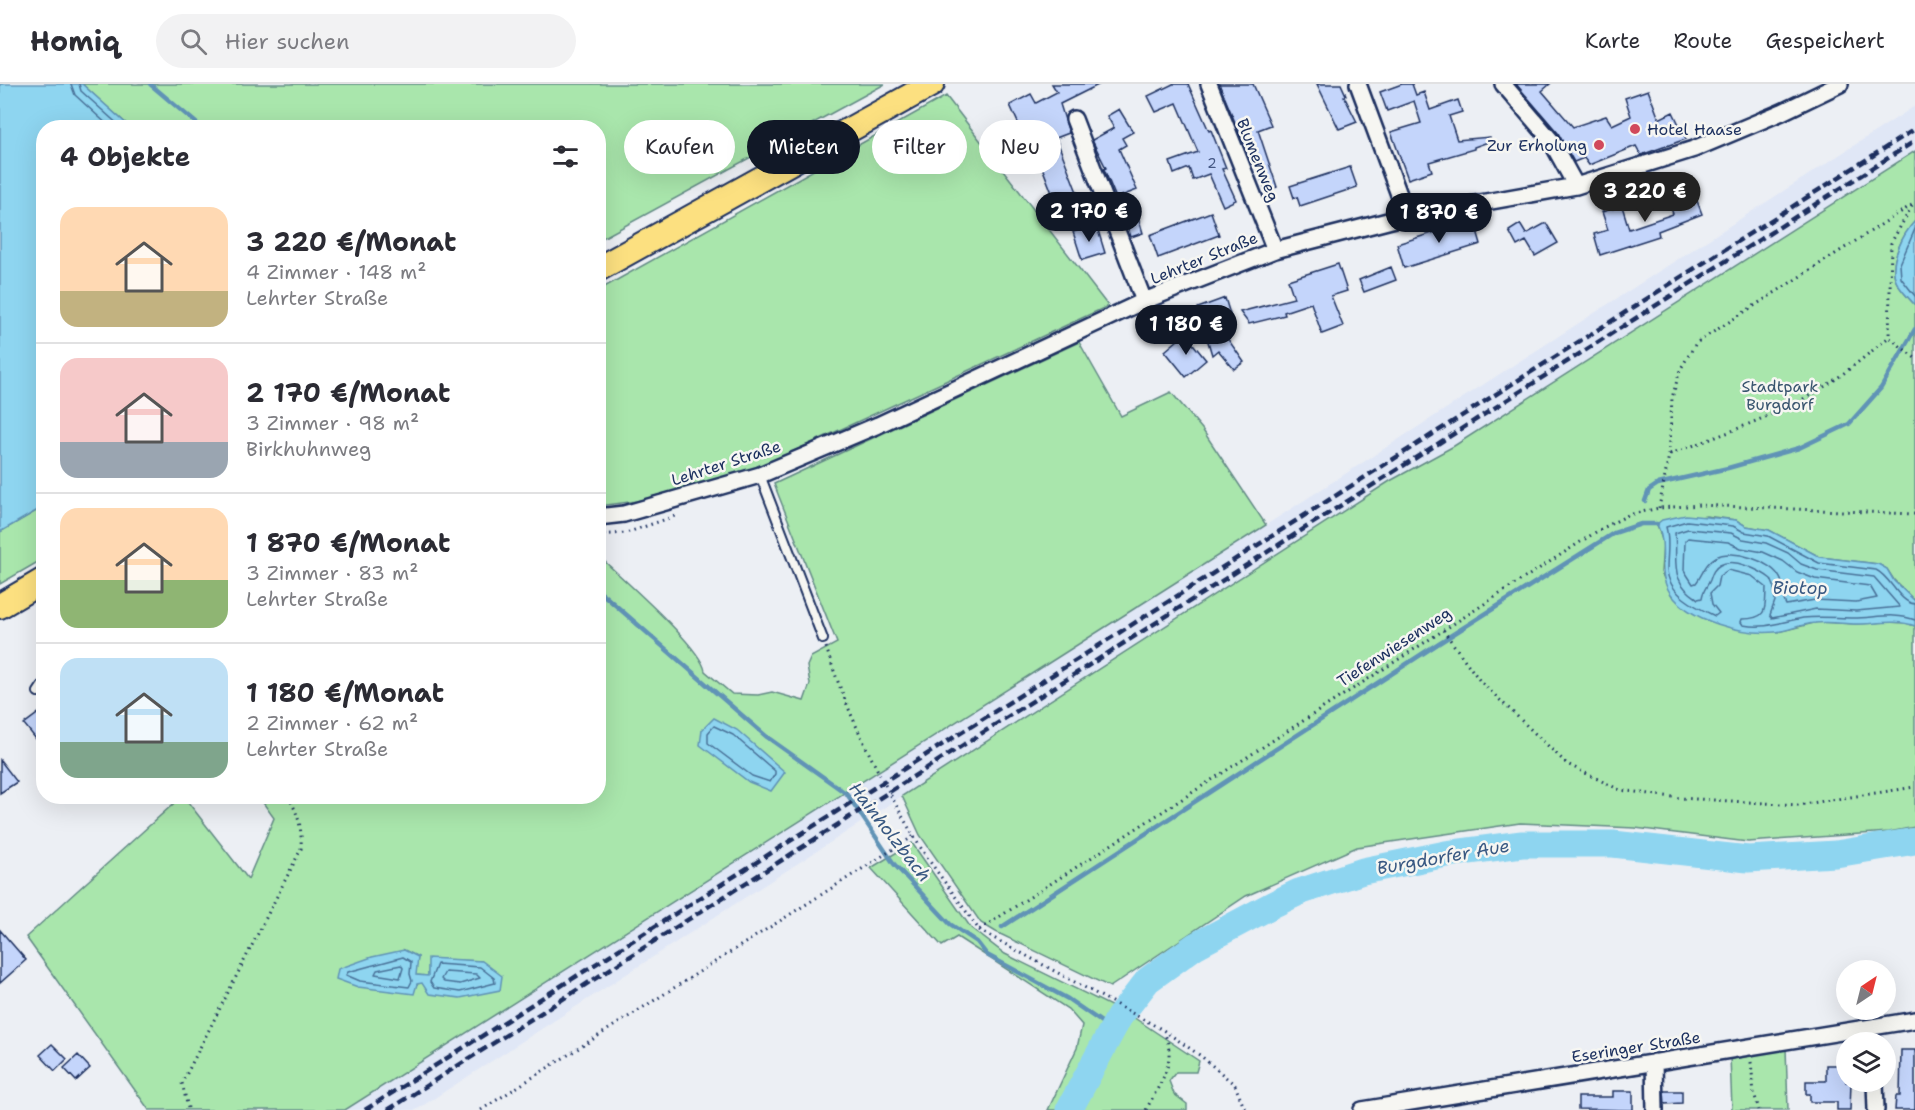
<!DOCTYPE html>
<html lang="de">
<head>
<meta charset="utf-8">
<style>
  body { margin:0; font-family:"Shantell Sans",sans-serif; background:#f2f2f3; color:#2b2b33; height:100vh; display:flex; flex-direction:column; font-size:22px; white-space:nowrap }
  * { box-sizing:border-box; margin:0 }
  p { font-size:20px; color:#7c7c81 }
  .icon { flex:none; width:33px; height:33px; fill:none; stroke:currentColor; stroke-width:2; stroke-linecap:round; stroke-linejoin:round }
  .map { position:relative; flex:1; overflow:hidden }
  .panel { position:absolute; left:36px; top:36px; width:570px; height:684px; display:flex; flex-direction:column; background:#fff; border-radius:24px; box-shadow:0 6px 24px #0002 }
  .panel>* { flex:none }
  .top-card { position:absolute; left:624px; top:36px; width:570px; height:54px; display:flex; gap:12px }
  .needle { width:39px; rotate:35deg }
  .buttons { position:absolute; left:1836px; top:876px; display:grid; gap:12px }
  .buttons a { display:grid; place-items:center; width:60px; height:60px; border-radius:50%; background:#fff; box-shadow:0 6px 24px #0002; font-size:30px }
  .price { position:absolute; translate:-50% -51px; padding:0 14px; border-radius:21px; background:#111827; color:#fff; font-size:20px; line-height:39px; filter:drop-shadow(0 2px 3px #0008) }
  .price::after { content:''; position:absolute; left:50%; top:36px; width:18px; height:14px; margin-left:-9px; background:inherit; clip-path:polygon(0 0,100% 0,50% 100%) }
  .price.on { background:#222; color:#fff }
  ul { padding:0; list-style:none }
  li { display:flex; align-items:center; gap:18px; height:150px; padding:0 24px }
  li+li { border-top:2px solid #e1e1e2 }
  li span { display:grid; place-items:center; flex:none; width:168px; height:120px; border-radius:18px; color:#555 }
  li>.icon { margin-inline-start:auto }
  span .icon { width:72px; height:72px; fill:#fffc; stroke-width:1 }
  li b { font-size:26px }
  h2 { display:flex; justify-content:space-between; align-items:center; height:72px; padding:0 24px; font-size:26px }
  .pill { padding:0 21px; border-radius:27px; background:#fff; box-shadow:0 6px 24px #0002; font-size:21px; line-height:54px }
  .pill.on { background:#111827; color:#fff }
  header { display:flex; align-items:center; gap:36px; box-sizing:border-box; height:84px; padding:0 30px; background:#fff; border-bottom:2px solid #e1e1e2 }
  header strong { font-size:28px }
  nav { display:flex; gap:33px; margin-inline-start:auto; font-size:21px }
  .search { width:420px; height:54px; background:#f2f2f3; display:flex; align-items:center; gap:15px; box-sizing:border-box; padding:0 21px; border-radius:33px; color:#7c7c81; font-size:22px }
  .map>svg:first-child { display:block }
  .built { fill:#e0e7f6 }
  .green { fill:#a9e6ac; stroke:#628a85; stroke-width:1.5; fill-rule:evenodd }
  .water { fill:#8ed5f0; stroke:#6093b6; stroke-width:1.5 }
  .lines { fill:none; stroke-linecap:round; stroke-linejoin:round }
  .shore { stroke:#497198; stroke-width:1.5 }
  .stream { stroke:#6093b6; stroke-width:4.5 }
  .river { stroke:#8ed5f0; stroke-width:27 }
  .building { fill:#c4d5fb; stroke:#1b2f5e; stroke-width:1.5 }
  .lane-casing { stroke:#1b2f5e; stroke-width:12 }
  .street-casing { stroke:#1b2f5e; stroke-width:20 }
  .primary-casing { stroke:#1b2f5e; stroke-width:28 }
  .path { stroke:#1b2f5e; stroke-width:3; stroke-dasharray:1.5 4.5; stroke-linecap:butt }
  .lane { stroke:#f6f6f2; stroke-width:8 }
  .street { stroke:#f6f6f2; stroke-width:15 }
  .primary { stroke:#fce080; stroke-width:24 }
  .rail { stroke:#1b2f5e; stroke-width:4.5; stroke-dasharray:9 4.5; stroke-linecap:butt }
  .poi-dot { fill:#d1495b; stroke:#f6f6f2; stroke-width:2 }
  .labels { text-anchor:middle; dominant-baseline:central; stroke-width:5; stroke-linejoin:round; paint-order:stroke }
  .number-label { font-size:14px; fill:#455885 }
  .poi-label { font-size:16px; fill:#1b2f5e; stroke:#f6f6f2; text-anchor:start }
  .street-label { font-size:16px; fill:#1b2f5e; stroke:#f6f6f2 }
  .park-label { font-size:16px; fill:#37546e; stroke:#f6f6f2 }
  .water-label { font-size:18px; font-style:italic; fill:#385882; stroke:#f6f6f2 }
</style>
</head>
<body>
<header>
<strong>Homiq</strong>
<div class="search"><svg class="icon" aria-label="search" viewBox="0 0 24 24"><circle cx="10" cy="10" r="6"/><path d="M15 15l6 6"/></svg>Hier suchen</div>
<nav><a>Karte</a><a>Route</a><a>Gespeichert</a></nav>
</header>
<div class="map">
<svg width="1915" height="1026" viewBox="0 0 1915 1026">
  <rect width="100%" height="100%" fill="#eceff4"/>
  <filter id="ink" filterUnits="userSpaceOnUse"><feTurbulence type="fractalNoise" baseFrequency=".0167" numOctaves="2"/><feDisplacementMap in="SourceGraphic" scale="12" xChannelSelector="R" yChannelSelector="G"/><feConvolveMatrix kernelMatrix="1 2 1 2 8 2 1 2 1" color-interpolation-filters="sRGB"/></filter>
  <g filter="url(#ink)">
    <path class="built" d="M1915 22V67L1454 362 1390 397 416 1026H345L1266 441Z"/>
    <path class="green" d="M82 0H885L599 156 598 44 130 43Z
      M946 12 1108 222 757 384 637 417 599 422V206Z
      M1915 67V137C1903 150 1890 176 1895 194 1897 203 1909 214 1915 221V517L1894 496 1887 485 1878 480 1820 473 1769 446 1746 442 1736 436 1706 432 1657 440 1663 459 1661 488 1672 512 1778 548 1818 538 1856 540 1887 538 1906 539 1915 542V743L1889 748 1748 758 1635 744 1520 739 1357 763 1246 812 1110 903 996 848 981 839 920 751 902 712 1390 397 1454 362Z
      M1079 258 1121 332 1171 308 1202 345 1266 441 345 1026H149L26 853 181 713H184L248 795 274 734 259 713 598 712 599 472C620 493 701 562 705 587L732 610 758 611 772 608 804 617 810 600 807 582 811 573 837 559 774 400ZM404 866 418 873 415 891 428 892 429 875 482 877 417 900Z
      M43 423V475L0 500V448Z
      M912 759 971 844 1005 870 1115 924 1062 1026H1048L1077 964 1082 941 1068 925 957 853 942 862 871 784Z
      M1130 931 1199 977 1196 988H1176L1169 997 1174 1010 1187 1020V1026H1079L1085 1011Z
      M1786 964 1788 1026H1732L1730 972Z"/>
    <path class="water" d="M0 0H82L130 43 44 44 43 423 0 448Z
      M1915 137V221C1909 214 1897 203 1895 194 1890 176 1903 150 1915 137Z
      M1686 431 1736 436 1746 442 1769 446 1820 473 1878 480 1887 485 1894 497 1915 517V542C1896 535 1876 540 1856 540 1843 540 1829 537 1815 539 1801 540 1788 547 1775 548 1743 551 1690 537 1671 510 1655 488 1669 463 1657 440L1662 436Z
      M714 634 737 646 785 688 771 707 749 698 700 661 702 646Z
      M404 866 418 873 416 891 428 892V874L482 877 502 892 500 906 460 914 429 910 422 899 417 900 414 910 358 903 336 895 338 885 372 873Z"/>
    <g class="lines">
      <path class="shore" d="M71 0 75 11 111 44
        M79 0 81 7 122 44
        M1915 145 1900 180 1901 194 1915 212
        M1688 445 1731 449 1743 455 1766 459 1788 469 1801 480 1817 486 1874 493 1900 523 1856 527 1816 525 1772 534 1770 531 1775 517 1774 502 1771 495C1761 487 1734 473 1720 481 1713 485 1712 490 1710 496 1707 503 1703 506 1702 514L1698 515C1668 496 1678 479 1675 449Z
        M1688 454 1728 458 1741 464 1763 468 1783 477 1797 488 1815 495 1870 502 1877 514 1856 518 1815 516 1786 521C1781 513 1785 502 1780 494 1772 477 1732 464 1716 473 1705 479 1703 490 1696 499L1693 500 1684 486 1685 457Z
        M1915 520C1898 518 1891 493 1876 486L1819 479 1768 452 1744 448 1733 442 1687 437 1666 443C1670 457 1667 470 1667 485 1668 510 1696 523 1715 532L1719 529 1712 520 1710 509 1717 502 1719 492 1728 486 1752 492 1766 503C1765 524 1769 535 1742 535L1741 538 1743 541C1767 545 1780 538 1803 534 1820 532 1837 534 1854 534 1874 534 1896 528 1915 536
        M714 642 733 651 775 687V690L770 698 752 692 708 659V649Z
        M403 873 411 878 410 890 412 897 409 903 360 897 346 891 348 888Z
        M437 880 480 883 494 894 495 899 460 908 434 904 430 898Z
        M401 881 403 884 400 894 375 890 377 886Z
        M445 888 476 890 480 894 460 900 444 898 441 895Z"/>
      <path class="stream" d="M150 0 202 44
        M1645 417 1649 406 1658 400 1728 384 1799 364 1849 340 1881 304 1915 245
        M598 506 767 653 847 710 894 780 950 840 977 858 987 871 1068 915 1113 946
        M1002 843 1439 559 1614 449 1641 440H1657"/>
      <path class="river" d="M1069 1026 1119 933 1148 896 1195 862 1274 820 1299 808 1363 787 1446 770 1522 760H1613L1748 775 1836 770 1915 757"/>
    </g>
    <path class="building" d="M1052 0H1100L1060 20 1069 49 1056 54 1084 126 1057 136 1046 112 1052 109 1028 47 1025 49 1020 43 1010 21 1031 10 1036 19 1057 8Z
      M1173 0H1188L1209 47 1211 46 1226 84 1222 85 1236 116 1223 122 1209 90 1193 96 1189 84 1174 90 1170 78 1198 68 1177 19 1156 28 1148 12Z
      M1219 0H1253L1271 41 1258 46 1277 103 1266 107 1249 61 1245 62Z
      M1317 0H1341L1346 11 1344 12 1357 38 1339 45Z
      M1402 0H1412L1416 11 1424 8 1430 26 1458 16 1462 28 1449 32 1457 56 1490 53 1491 57 1474 63V65L1429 78 1432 87 1408 95 1391 48 1421 39 1414 17 1387 27 1380 8Z
      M1516 0H1550L1542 7 1573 43 1606 32 1612 41 1631 32 1625 14 1648 6 1659 35 1673 28 1686 55 1641 71 1636 62 1589 81 1584 74 1574 78 1558 49Z
      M1119 25 1133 48 1122 54 1126 61 1119 65 1137 106 1116 114 1104 85 1106 84 1092 56 1114 44 1107 32Z
      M1350 83 1357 103 1300 122 1297 113 1294 114 1290 102Z
      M1691 101 1702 130 1658 147 1659 152 1600 171 1594 150 1608 146 1602 128 1622 122 1629 145 1673 130 1670 121 1676 119 1672 108Z
      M1211 128 1219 151 1158 174 1150 151Z
      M1137 129 1143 149 1131 153 1125 133Z
      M1474 136 1481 160 1404 184 1397 160Z
      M1546 139 1558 159 1535 172 1526 157 1517 162 1509 147 1520 140 1526 150Z
      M1092 142 1093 147 1098 146 1105 169 1082 176 1073 148Z
      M1338 180 1347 207 1331 212 1343 242 1322 250 1311 219 1284 228 1285 231 1249 240 1240 228 1294 214 1288 196Z
      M1391 183 1396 196 1364 208 1359 196Z
      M1225 214 1233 240 1220 244 1244 278 1234 285 1218 266 1212 271 1198 224Z
      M1185 250 1206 276 1186 293 1165 267Z
      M44 625V665L24 640Z
      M0 676 17 698 0 709Z
      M0 846 26 876 0 899Z
      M52 960 67 975 55 987 40 971Z
      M1901 966H1915V1026H1895L1896 1012H1900Z
      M78 971 90 984 76 997 64 984Z
      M1826 981H1846V998H1851L1850 1026H1837V1018H1810V1010H1806V997H1826Z
      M1613 1007H1633V1026L1578 1025V1013H1613Z
      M1664 1007H1682V1019L1665 1020Z"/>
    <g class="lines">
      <g class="lane-casing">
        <path id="lane" d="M760 391 823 555
          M38 608 44 599"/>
      </g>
      <g class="street-casing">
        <path id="street" d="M1209 0 1275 166
          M1358 0 1407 132
          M1503 0 1550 55 1576 102
          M1074 35 1144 217
          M598 433 624 430 760 391 878 341 1144 217 1275 166 1407 132 1576 102 1694 65 1782 28 1840 0
          M1654 978 1655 1026
          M1875 998 1876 1026
          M1362 1026 1915 936"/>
      </g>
      <g class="primary-casing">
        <path id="primary" d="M598 185 932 0
          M0 522 44 496"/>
      </g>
      <path class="path" d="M1912 122 1891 159 1889 253 1915 274
        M1670 370C1717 353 1763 336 1807 313 1837 297 1863 274 1889 253
        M1659 424 1669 371 1672 314 1680 286 1696 259 1915 119
        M598 451 626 449 675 432
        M1443 546 1480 597 1567 680 1620 706 1680 714 1798 721 1915 703
        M826 563C847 630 878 690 913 751 932 784 958 814 979 846L1599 446 1628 431 1659 424 1700 421 1915 430
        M979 846 1163 946 1201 972 1235 1001 1245 1026
        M1751 978 1754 1009 1759 1026
        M188 1024 182 999 301 765C302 744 299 731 288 712
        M481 1026 914 752
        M1146 1026C1160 998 1178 979 1164 948"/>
      <use href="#lane" class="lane"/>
      <use href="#street" class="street"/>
      <use href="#primary" class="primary"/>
      <path class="rail" d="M365 1026 1915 45
        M388 1026 1915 57"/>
    </g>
  </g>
  <g class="poi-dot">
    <circle cx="1635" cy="45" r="6"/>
    <circle cx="1599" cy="61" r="6"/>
  </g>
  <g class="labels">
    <g class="number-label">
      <text x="1212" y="79">2</text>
    </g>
    <g class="poi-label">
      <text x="1647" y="45">Hotel Haase</text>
      <text x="1587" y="61" text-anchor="end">Zur Erholung</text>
    </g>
    <g class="street-label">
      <text transform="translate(1258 76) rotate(68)">Blumenweg</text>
      <text transform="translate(1204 174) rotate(-22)">Lehrter Straße</text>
      <text transform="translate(726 379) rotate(-18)">Lehrter Straße</text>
      <text transform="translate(1394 563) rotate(-33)">Tiefenwiesenweg</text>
      <text transform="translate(1636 963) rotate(-9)">Eseringer Straße</text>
    </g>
    <g class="park-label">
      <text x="1780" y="302">Stadtpark<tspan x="1780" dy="18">Burgdorf</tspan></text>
    </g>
    <g class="water-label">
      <text x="1800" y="504">Biotop</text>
      <text transform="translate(890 748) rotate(52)">Hainholzbach</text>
      <text transform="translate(1443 773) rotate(-10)">Burgdorfer Aue</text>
    </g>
  </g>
</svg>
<div class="buttons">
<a><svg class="needle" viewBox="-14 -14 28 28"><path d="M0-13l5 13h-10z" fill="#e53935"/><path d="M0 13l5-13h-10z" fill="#7c7c81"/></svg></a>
<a><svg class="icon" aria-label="layers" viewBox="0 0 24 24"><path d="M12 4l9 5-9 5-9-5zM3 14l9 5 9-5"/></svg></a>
</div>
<b class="price on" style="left:1645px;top:139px">3 220 €</b>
<b class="price" style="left:1089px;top:159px">2 170 €</b>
<b class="price" style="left:1439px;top:160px">1 870 €</b>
<b class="price" style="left:1186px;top:272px">1 180 €</b>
<div class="top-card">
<a class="pill">Kaufen</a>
<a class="pill on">Mieten</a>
<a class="pill">Filter</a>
<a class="pill">Neu</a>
</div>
<section class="panel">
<h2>4 Objekte<svg class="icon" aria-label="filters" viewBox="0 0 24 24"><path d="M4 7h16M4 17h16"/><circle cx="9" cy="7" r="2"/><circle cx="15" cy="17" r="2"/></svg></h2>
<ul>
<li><span style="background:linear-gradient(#ffd9b3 70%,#c2b280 0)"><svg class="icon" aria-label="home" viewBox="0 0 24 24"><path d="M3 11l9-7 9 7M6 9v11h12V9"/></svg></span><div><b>3 220 €/Monat</b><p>4 Zimmer · 148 m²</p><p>Lehrter Straße</p></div></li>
<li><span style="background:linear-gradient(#f6c9c9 70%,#9aa5b1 0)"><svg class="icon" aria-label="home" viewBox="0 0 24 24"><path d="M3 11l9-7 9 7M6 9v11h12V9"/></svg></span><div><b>2 170 €/Monat</b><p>3 Zimmer · 98 m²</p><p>Birkhuhnweg</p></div></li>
<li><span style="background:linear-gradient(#ffd9b3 60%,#8fb573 0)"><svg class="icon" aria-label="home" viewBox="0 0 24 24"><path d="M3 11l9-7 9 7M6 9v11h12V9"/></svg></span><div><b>1 870 €/Monat</b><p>3 Zimmer · 83 m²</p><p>Lehrter Straße</p></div></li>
<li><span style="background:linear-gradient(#bfe0f5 70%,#7fa58c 0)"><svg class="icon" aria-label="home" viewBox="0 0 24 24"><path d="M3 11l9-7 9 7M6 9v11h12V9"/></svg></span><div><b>1 180 €/Monat</b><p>2 Zimmer · 62 m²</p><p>Lehrter Straße</p></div></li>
</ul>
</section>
</div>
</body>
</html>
